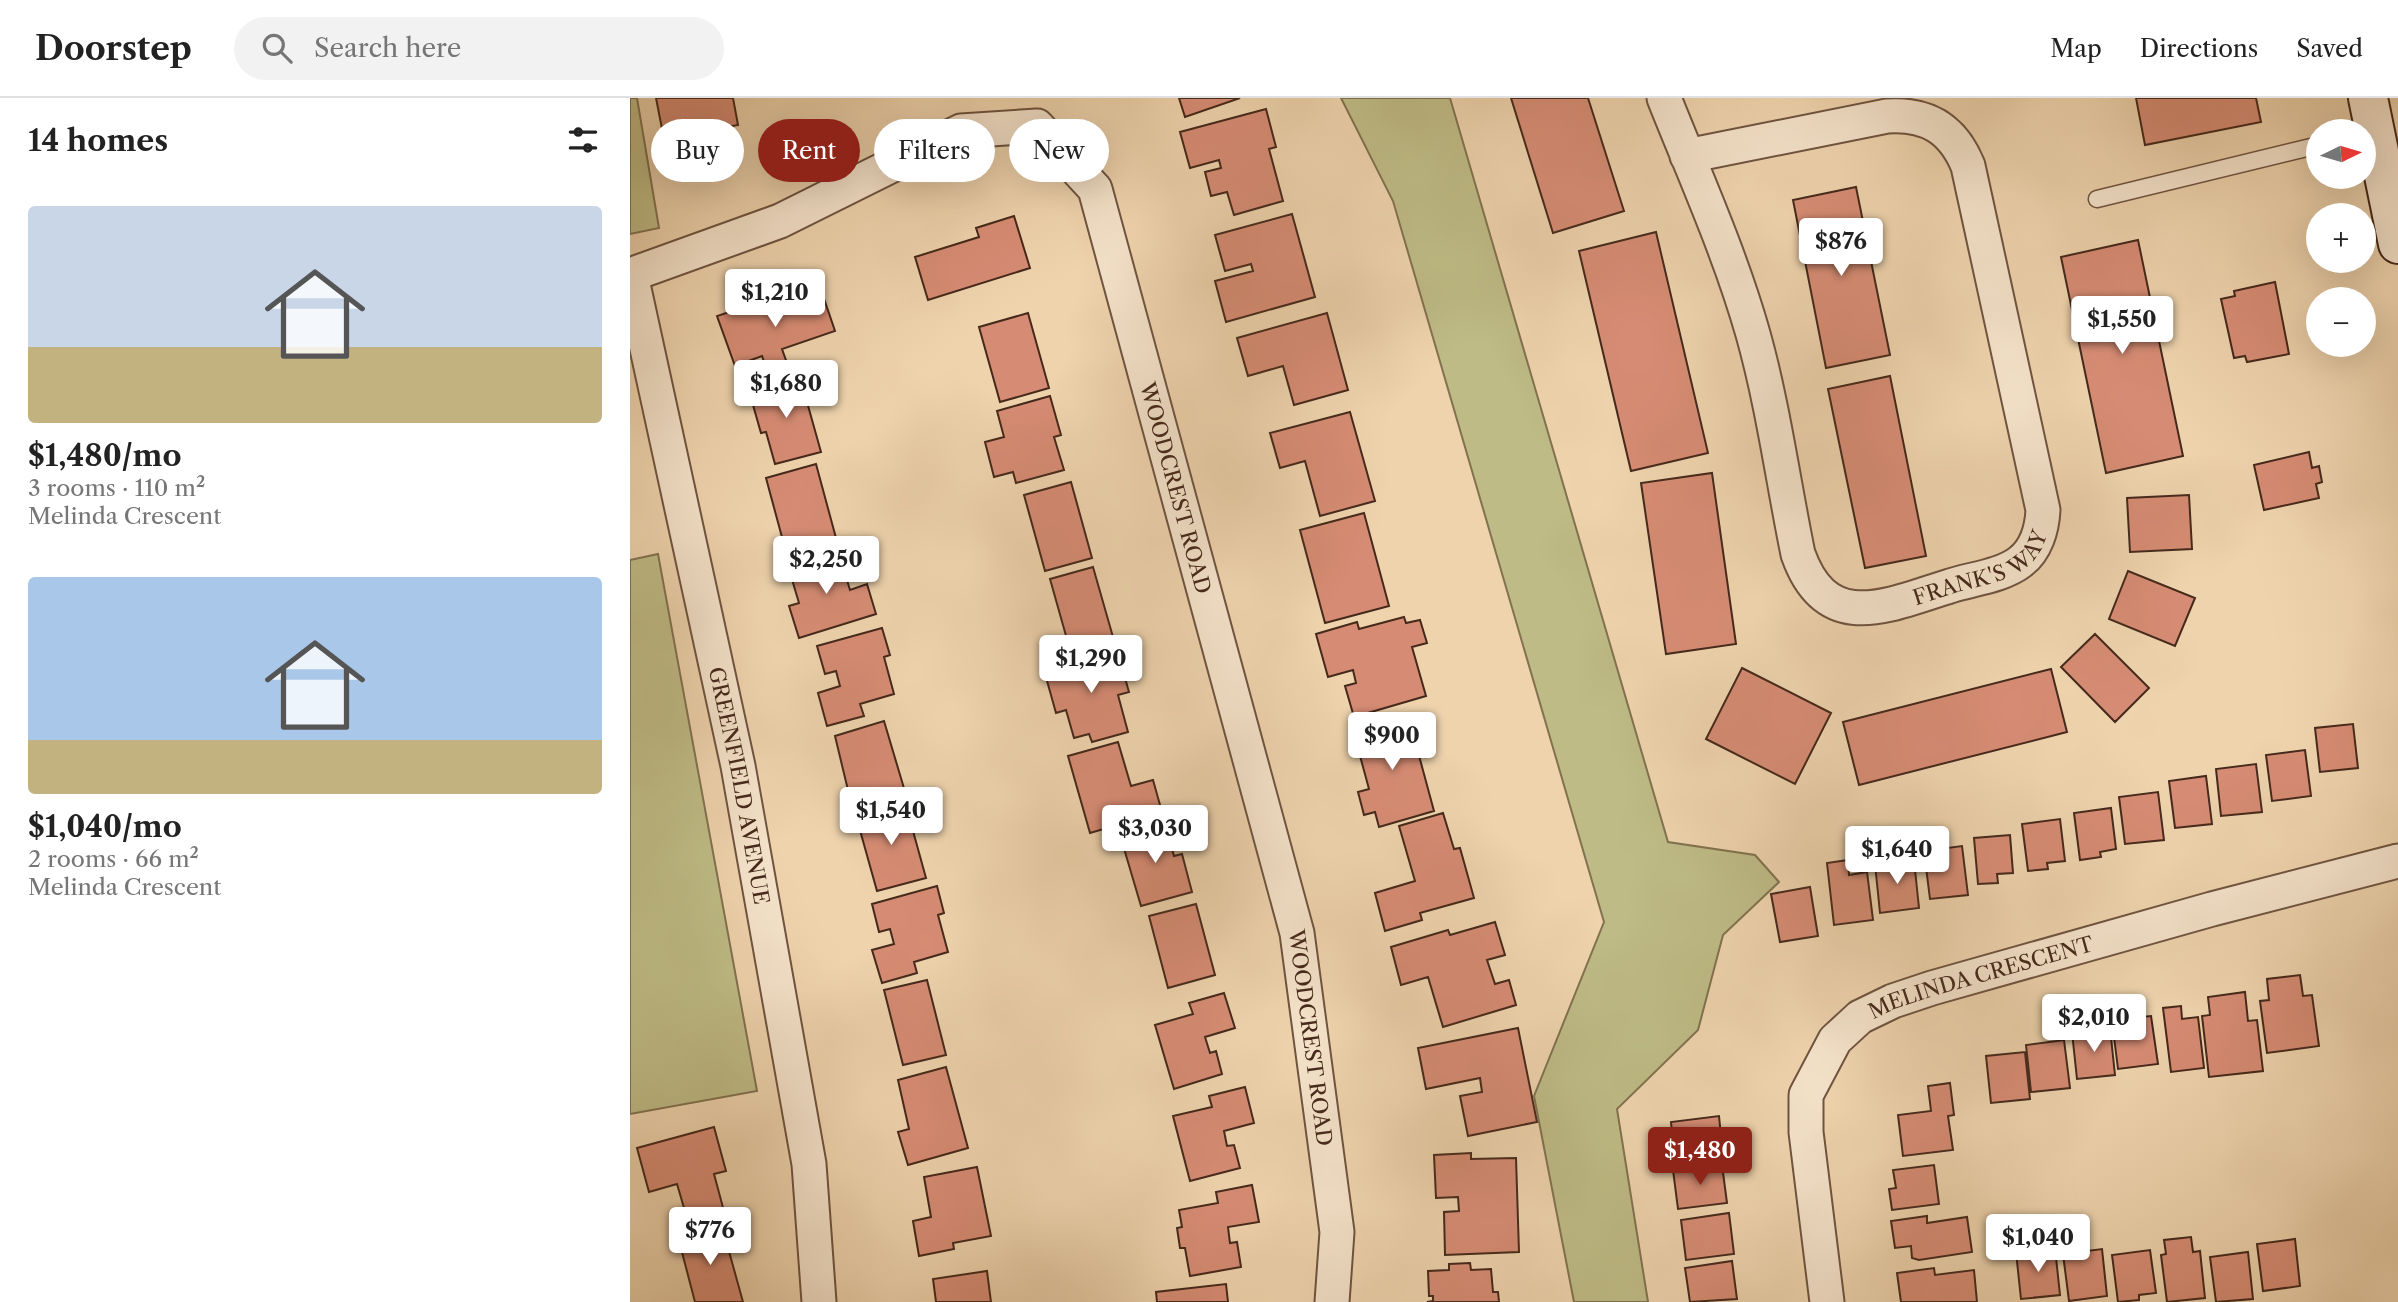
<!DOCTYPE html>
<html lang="en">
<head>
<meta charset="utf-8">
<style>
  body { margin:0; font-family:"Libre Caslon Text",serif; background:#f2f2f2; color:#222; height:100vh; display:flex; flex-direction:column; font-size:26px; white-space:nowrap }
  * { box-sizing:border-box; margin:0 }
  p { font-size:23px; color:#767676 }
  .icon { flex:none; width:38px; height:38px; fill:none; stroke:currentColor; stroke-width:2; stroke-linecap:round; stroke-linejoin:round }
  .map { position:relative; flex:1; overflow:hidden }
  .drawer { display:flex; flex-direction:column; background:#fff; width:630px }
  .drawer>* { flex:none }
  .top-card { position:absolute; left:21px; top:21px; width:665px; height:63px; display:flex; gap:14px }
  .needle { width:46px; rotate:85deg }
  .fabs { position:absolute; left:1676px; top:21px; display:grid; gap:14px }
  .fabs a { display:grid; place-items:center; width:70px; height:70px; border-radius:50%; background:#fff; box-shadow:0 7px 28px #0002; font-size:35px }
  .price { position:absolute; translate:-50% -60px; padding:0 16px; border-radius:7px; background:#fff; color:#222; font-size:23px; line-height:46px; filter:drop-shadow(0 2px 4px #0008) }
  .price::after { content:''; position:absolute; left:50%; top:42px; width:21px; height:16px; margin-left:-10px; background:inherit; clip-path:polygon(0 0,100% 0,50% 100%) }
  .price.on { background:#8f2418; color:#fff }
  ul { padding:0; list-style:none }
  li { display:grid; align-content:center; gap:14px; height:371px; padding:0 28px }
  li span { display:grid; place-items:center; height:217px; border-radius:7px; color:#555 }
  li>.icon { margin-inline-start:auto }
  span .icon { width:126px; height:126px; fill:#fffc; stroke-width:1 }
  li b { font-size:30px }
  h2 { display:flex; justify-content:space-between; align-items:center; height:84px; padding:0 28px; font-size:30px }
  .pill { padding:0 24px; border-radius:32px; background:#fff; box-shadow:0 7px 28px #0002; font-size:24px; line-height:63px }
  .pill.on { background:#8f2418; color:#fff }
  header { display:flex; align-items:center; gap:42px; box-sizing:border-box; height:98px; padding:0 35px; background:#fff; border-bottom:2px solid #e0e0e0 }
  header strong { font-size:33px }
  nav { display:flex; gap:38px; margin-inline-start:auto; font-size:24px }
  .search { width:490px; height:63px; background:#f2f2f2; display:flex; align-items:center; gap:18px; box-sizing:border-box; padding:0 24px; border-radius:38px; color:#767676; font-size:26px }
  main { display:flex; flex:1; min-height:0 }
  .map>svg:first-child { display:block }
  .green { fill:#bebb86; stroke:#827250; stroke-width:2 }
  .building { fill:#d68c74; stroke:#45291b; stroke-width:2 }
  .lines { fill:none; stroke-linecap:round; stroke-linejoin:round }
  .lane-casing { stroke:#6f5440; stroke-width:19 }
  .street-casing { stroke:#6f5440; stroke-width:37 }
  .secondary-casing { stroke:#45291b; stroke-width:42 }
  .lane { stroke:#f4e2ca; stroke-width:16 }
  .street { stroke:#f4e2ca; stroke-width:33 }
  .secondary { stroke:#f4e2ca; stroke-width:38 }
  .labels { text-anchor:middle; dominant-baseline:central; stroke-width:5; stroke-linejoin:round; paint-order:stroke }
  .street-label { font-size:21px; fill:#45291b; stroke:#f4e2ca }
</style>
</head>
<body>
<header>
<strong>Doorstep</strong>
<div class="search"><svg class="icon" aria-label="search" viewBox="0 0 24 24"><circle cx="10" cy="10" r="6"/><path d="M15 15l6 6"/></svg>Search here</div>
<nav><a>Map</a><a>Directions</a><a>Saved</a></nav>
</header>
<main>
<section class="drawer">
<h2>14 homes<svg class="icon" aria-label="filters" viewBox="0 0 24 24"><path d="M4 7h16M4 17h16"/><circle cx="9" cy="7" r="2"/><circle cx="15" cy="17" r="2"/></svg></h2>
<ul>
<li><span style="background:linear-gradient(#c9d6e8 65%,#c2b280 0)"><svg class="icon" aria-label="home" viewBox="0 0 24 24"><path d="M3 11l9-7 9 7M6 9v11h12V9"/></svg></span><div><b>$1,480/mo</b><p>3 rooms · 110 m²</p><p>Melinda Crescent</p></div></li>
<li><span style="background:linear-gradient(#a9c7e8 75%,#c2b280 0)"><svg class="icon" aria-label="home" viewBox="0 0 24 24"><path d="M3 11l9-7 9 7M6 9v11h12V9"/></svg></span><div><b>$1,040/mo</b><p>2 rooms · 66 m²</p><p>Melinda Crescent</p></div></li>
</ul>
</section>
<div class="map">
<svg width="1768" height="1204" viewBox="0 0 1768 1204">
  <rect width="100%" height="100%" fill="#eed3ad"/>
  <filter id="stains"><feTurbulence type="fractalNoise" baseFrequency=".00286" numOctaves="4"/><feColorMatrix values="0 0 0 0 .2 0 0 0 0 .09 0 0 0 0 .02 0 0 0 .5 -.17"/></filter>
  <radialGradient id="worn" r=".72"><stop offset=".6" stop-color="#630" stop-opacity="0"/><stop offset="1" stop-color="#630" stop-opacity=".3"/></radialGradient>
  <path class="green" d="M0 0H7L29 130 0 136Z
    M711 0H820L1038 744 1125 757 1149 784 1093 837 1068 932 987 1011 1018 1204H944L904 998 974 824 763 103Z
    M28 456 127 993 0 1016V462Z"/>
  <path class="building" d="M26 0H103L108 27 34 41Z
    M549 0H610L555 19Z
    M881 0H958L994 113 923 135Z
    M1506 0H1626L1631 24 1515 47Z
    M636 11 646 49 639 51 653 103 604 117 597 94 581 98 575 74 591 70 589 62 560 70 550 34Z
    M1226 89 1260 257 1196 270 1163 102Z
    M662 116 685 199 596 224 585 183 623 173 621 166 595 173 585 137Z
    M384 118 400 170 298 202 285 159 349 139 346 130Z
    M1026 134 1078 355 1001 373 949 153Z
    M1508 142 1553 358 1476 375 1431 159Z
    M1645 184 1659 256 1617 264 1615 258 1604 260 1591 201 1605 198 1604 193Z
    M191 192 205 233 152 251 158 268 138 275 132 258 105 268 87 218 123 206 126 214Z
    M398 215 419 290 370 304 349 229Z
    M697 215 718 292 664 307 653 268 618 278 607 240Z
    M1260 278 1296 458 1235 470 1198 291Z
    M170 279 191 354 145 366 136 334 131 335 119 293Z
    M420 298 431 337 424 339 434 372 386 385 383 374 364 379 355 344 374 339 367 313Z
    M720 314 745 403 690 418 675 363 650 370 640 335Z
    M1679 354 1682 370 1689 368 1692 384 1686 386 1689 400 1634 412 1624 367Z
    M186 366 206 440 156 454 136 380Z
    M1082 375 1106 546 1036 556 1011 385Z
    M441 384 462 460 415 473 394 397Z
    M1559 397 1562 451 1500 454 1497 400Z
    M734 415 759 508 695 525 670 432Z
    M208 452 220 492 237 486 246 516 169 540 159 508 169 505 158 468Z
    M463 469 485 546 442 559 420 481Z
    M1498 473 1565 500 1545 548 1479 521Z
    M774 519 776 525 790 522 797 545 782 549 796 598 724 619 715 588 726 585 723 572 698 579 686 536 727 524 729 531Z
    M252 530 260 557 254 559 264 596 230 606 234 618 197 628 188 595 210 588 206 573 195 576 187 548Z
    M1465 536 1519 590 1485 624 1431 569Z
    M487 552 499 594 488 597 498 634 462 644 459 636 444 640 436 612 426 615 414 572Z
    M1112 570 1201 615 1165 686 1076 641Z
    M1421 571 1437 634 1229 687 1213 624Z
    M778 617 804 713 749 729 745 714 734 717 728 694 739 691 723 632Z
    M254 623 276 697 223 713 205 638Z
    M1723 626 1728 670 1690 674 1685 630Z
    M488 644 501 688 523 682 532 714 460 735 438 658Z
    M1675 652 1681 698 1642 703 1636 657Z
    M1626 666 1632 714 1591 718 1586 671Z
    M1576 678 1582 726 1545 730 1539 683Z
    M1528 694 1534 742 1495 746 1489 699Z
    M275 704 296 780 247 793 226 718Z
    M1481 710 1486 751 1470 754 1471 759 1450 762 1444 715Z
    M813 715 824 751 830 750 844 800 790 815 792 822 755 833 745 795 785 783 769 728Z
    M1430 721 1435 763 1417 765 1418 771 1398 773 1392 726Z
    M535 724 544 758 552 756 562 794 511 808 490 737Z
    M1380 737 1383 775 1367 776 1368 785 1348 786 1344 740Z
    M1332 748 1338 797 1300 801 1294 753Z
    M1218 762 1219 777 1237 774 1243 822 1204 827 1197 765Z
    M1284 762 1289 810 1250 815 1245 766Z
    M307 788 314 815 308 817 318 854 284 864 287 875 252 885 242 852 264 846 260 831 249 834 242 806Z
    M1180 789 1188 838 1150 844 1141 796Z
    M566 806 585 877 538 890 519 818Z
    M865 824 875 857 857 862 865 886 879 882 886 907 813 929 798 879 771 887 761 849 818 832 820 837Z
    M1670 877 1673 898 1682 897 1689 948 1637 955 1630 903 1639 902 1637 881Z
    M297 882 316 957 273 967 254 892Z
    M1615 894 1618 923 1627 922 1633 973 1579 979 1572 918 1580 917 1578 899Z
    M594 895 605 930 575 939 580 955 586 953 592 976 544 991 525 927 563 916 559 905Z
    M1551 908 1552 921 1568 919 1574 970 1541 974 1533 910Z
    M1521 918 1528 966 1488 971 1483 931 1501 929 1500 920Z
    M888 930 907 1024 838 1038 830 998 852 994 850 980 796 991 788 950Z
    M1480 930 1485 977 1447 981 1442 934Z
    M1434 942 1440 990 1401 994 1396 947Z
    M1395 954 1400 1001 1361 1005 1356 958Z
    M316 969 338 1050 278 1067 268 1034 279 1031 268 982Z
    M1320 985 1324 1017 1318 1018 1323 1052 1273 1058 1268 1017 1301 1013 1298 988Z
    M615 989 624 1025 594 1033 597 1048 604 1047 610 1070 560 1083 543 1018 582 1009 579 998Z
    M1089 1018 1093 1058 1045 1063 1041 1024Z
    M84 1029 96 1073 84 1076 95 1117 59 1127 47 1086 19 1094 7 1050Z
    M841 1055V1061L886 1060 889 1154 815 1157 814 1114 829 1113 828 1099 806 1100 804 1057Z
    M1092 1067 1097 1105 1048 1111 1043 1072Z
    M1304 1067 1309 1106 1262 1112 1259 1091 1266 1090 1263 1072Z
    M347 1069 361 1138 323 1145 324 1151 289 1158 283 1123 301 1119 294 1079Z
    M622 1087 629 1124 598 1129 600 1145 607 1144 611 1169 560 1178 555 1150H550L547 1130 552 1129 549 1112 588 1105 586 1094Z
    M1099 1115 1104 1156 1056 1162 1051 1122Z
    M1297 1118V1125L1337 1119 1342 1154 1289 1162 1282 1160 1281 1148 1265 1150 1261 1123Z
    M92 1128 113 1204H65L48 1139Z
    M1561 1139 1563 1154 1570 1153 1575 1200 1537 1204 1531 1157 1536 1156 1534 1142Z
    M1665 1141 1670 1188 1633 1193 1627 1146Z
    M1425 1150 1430 1197 1391 1201 1386 1154Z
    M1472 1151 1477 1198 1439 1203 1433 1156Z
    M1520 1152 1526 1195 1509 1197V1202L1488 1204 1482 1157Z
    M1618 1154 1623 1201 1586 1204 1580 1159Z
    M1102 1163 1107 1201 1060 1204 1055 1170Z
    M840 1165 841 1172 861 1171 863 1194H868L869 1204H797L803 1203V1198H799L798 1173 819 1172V1166Z
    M1304 1170 1305 1177 1344 1172 1347 1204H1271L1267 1175Z
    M357 1173 361 1204H306L303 1181Z
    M596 1186 598 1204H527L526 1194Z"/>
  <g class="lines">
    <g class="lane-casing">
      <path id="lane" d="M1467 101 1689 47"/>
    </g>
    <g class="street-casing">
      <g id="street">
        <path id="s1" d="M1034 0C1065 78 1100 155 1123 236 1143 307 1153 383 1168 456 1197 538 1258 507 1320 488 1341 481 1372 478 1390 464 1406 452 1412 431 1413 412L1338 68C1323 31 1297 15 1257 18L1057 58"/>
        <path id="s2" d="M0 177 150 123 331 33 407 28 465 91 667 835 707 1134 702 1204"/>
        <path id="s3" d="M1 177 108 668 179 1066 189 1204"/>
        <path id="s4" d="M1197 1204 1176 1034V997L1205 942 1230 919 1263 903 1302 890 1582 811 1768 763"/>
      </g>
    </g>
    <g class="secondary-casing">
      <path id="secondary" d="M1738 0 1768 146"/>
    </g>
    <use href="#lane" class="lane"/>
    <use href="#street" class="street"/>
    <use href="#secondary" class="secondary"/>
  </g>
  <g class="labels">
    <g class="street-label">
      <text stroke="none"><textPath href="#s2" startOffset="833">WOODCREST ROAD</textPath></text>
      <text stroke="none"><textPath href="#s1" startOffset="695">FRANK'S WAY</textPath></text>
      <text stroke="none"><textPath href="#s3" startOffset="522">GREENFIELD AVENUE</textPath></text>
      <text stroke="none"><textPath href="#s4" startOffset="432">MELINDA CRESCENT</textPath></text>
      <text stroke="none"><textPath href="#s2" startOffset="1400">WOODCREST ROAD</textPath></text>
    </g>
  </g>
  <rect width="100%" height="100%" filter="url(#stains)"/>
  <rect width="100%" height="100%" fill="url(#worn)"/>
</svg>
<div class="fabs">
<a><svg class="needle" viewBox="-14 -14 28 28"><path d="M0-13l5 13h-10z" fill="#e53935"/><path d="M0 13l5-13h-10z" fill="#767676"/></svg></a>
<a>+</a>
<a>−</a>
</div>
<b class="price" style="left:1211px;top:180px">$876</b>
<b class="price" style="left:145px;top:231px">$1,210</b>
<b class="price" style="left:1492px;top:258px">$1,550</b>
<b class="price" style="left:156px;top:322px">$1,680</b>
<b class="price" style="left:196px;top:498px">$2,250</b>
<b class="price" style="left:461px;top:597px">$1,290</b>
<b class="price" style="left:762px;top:674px">$900</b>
<b class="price" style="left:261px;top:749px">$1,540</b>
<b class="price" style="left:525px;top:767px">$3,030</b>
<b class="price" style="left:1267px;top:788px">$1,640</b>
<b class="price" style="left:1464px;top:956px">$2,010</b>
<b class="price on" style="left:1070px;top:1089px">$1,480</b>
<b class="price" style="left:80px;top:1169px">$776</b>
<b class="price" style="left:1408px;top:1176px">$1,040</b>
<div class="top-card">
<a class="pill">Buy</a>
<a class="pill on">Rent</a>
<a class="pill">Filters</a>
<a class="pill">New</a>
</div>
</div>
</main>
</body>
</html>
